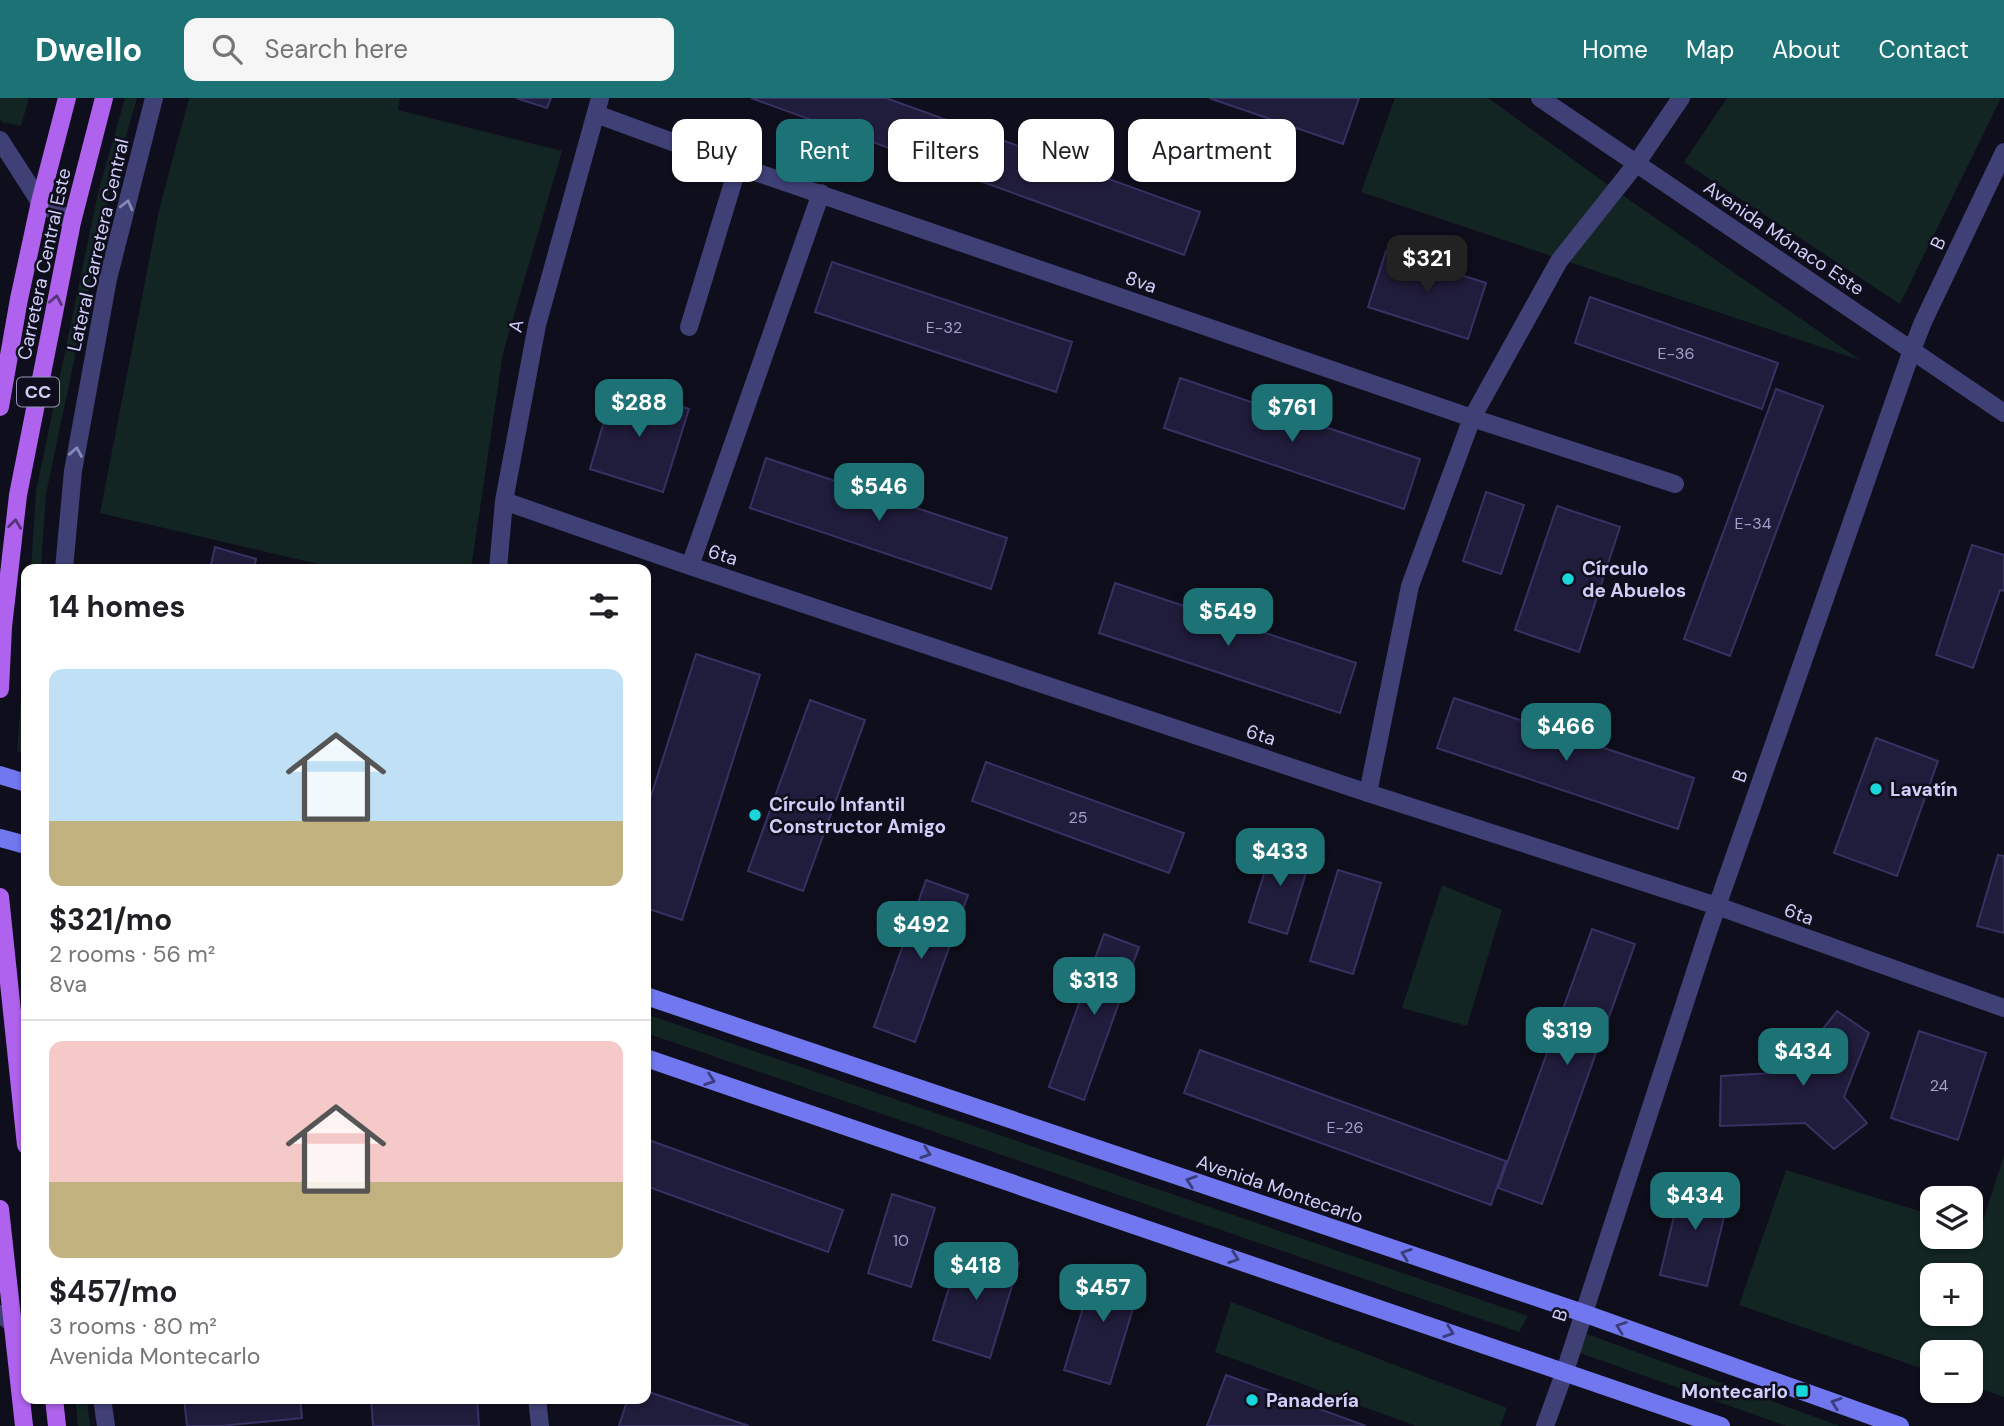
<!DOCTYPE html>
<html lang="en">
<head>
<meta charset="utf-8">
<style>
  body { margin:0; font-family:"DM Sans",sans-serif; background:#f6f6f6; color:#202124; height:100vh; display:flex; flex-direction:column; font-size:26px; white-space:nowrap }
  * { box-sizing:border-box; margin:0 }
  p { font-size:23px; color:#757577 }
  .icon { flex:none; width:38px; height:38px; fill:none; stroke:currentColor; stroke-width:2; stroke-linecap:round; stroke-linejoin:round }
  .map { position:relative; flex:1; overflow:hidden }
  .drawer { position:absolute; left:21px; top:466px; width:630px; height:840px; display:flex; flex-direction:column; background:#fff; border-radius:14px; box-shadow:0 2px 5px #0004 }
  .drawer>* { flex:none }
  .top-card { position:absolute; left:672px; top:21px; width:665px; height:63px; display:flex; gap:14px }
  .fabs { position:absolute; left:1920px; top:1088px; display:grid; gap:14px }
  .fabs a { display:grid; place-items:center; width:63px; height:63px; border-radius:14px; background:#fff; box-shadow:0 2px 5px #0004; font-size:35px }
  .price { position:absolute; translate:-50% -60px; padding:0 16px; border-radius:14px; background:#1d7276; color:#fff; font-size:23px; line-height:46px; filter:drop-shadow(0 2px 4px #0008) }
  .price::after { content:''; position:absolute; left:50%; top:42px; width:21px; height:16px; margin-left:-10px; background:inherit; clip-path:polygon(0 0,100% 0,50% 100%) }
  .price.current { background:#222; color:#fff }
  ul { padding:0; list-style:none }
  li { display:grid; align-content:center; gap:14px; height:371px; padding:0 28px }
  li+li { border-top:2px solid #e0e0e0 }
  li span { display:grid; place-items:center; height:217px; border-radius:14px; color:#555 }
  li>.icon { margin-inline-start:auto }
  span .icon { width:126px; height:126px; fill:#fffc; stroke-width:1 }
  li b { font-size:30px }
  h2 { display:flex; justify-content:space-between; align-items:center; height:84px; padding:0 28px; font-size:30px }
  .tag { padding:0 24px; border-radius:14px; background:#fff; box-shadow:0 2px 5px #0004; font-size:24px; line-height:63px }
  .tag.current { background:#1d7276; color:#fff }
  header { display:flex; align-items:center; gap:42px; box-sizing:border-box; height:98px; padding:0 35px; background:#1d7276; color:#fff }
  header strong { font-size:33px }
  nav { display:flex; gap:38px; margin-inline-start:auto; font-size:24px }
  .search { width:490px; height:63px; background:#f6f6f6; display:flex; align-items:center; gap:18px; box-sizing:border-box; padding:0 24px; border-radius:14px; color:#757577; font-size:26px }
  .map>svg:first-child { display:block }
  .green { fill:#122523; fill-rule:evenodd }
  .building { fill:#201c3b; stroke:#373164; stroke-width:2 }
  .lines { fill:none; stroke-linecap:round; stroke-linejoin:round }
  .service { stroke:#3e4076; stroke-width:18 }
  .minor { stroke:#3e4076; stroke-width:18 }
  .secondary { stroke:#7077ef; stroke-width:18 }
  .primary { stroke:#af62ed; stroke-width:18 }
  .oneway { stroke:#8788b8 }
  .oneway2 { stroke:#57347a }
  .oneway3 { stroke:#3b3d7b }
  .poi-dot { fill:#19d6db; stroke:#0f0e1c; stroke-width:2.5 }
  .labels { text-anchor:middle; dominant-baseline:central; stroke-width:5; stroke-linejoin:round; paint-order:stroke }
  .number-label { font-size:16px; fill:#a4a2ca }
  .shield { fill:#0f0e1c; stroke:#9695b7; stroke-width:2 }
  .shield-label { font-size:18px; font-weight:bold; fill:#d0cff9 }
  .street-label { font-size:19px; fill:#d0cff9; stroke:#0f0e1c }
  .poi-label { font-size:19px; font-weight:bold; fill:#d0cff9; stroke:#0f0e1c; text-anchor:start }
</style>
</head>
<body>
<header>
<strong>Dwello</strong>
<div class="search"><svg class="icon" aria-label="search" viewBox="0 0 24 24"><circle cx="10" cy="10" r="6"/><path d="M15 15l6 6"/></svg>Search here</div>
<nav><a>Home</a><a>Map</a><a>About</a><a>Contact</a></nav>
</header>
<div class="map">
<svg width="2004" height="1328" viewBox="0 0 2004 1328">
  <rect width="100%" height="100%" fill="#0f0e1c"/>
  <path class="green" d="M0 0H29L21 28 2 24 0 21Z
    M125 0H137L108 101 46 396 41 471H31L36 393 98 95Z
    M189 0H400L398 12 562 53 503 255 471 471H340L100 415 159 112Z
    M1395 0H1488L1615 92 1860 262 1361 94Z
    M1727 0H2001L1900 206 1684 64Z
    M26 528V656L17 653Z
    M1442 787 1502 812 1467 928 1402 910Z
    M646 916 1528 1218 1519 1234 646 935Z
    M2004 1058V1299L1971 1287 1970 1255H1932V1274L1739 1207 1786 1072 1932 1117V1139H1970L1971 1129 1980 1131ZM1932 1178H1970V1216H1932Z
    M1231 1204 1507 1310 1500 1328H1416L1215 1254Z
    M1584 1235 1840 1328H1786L1580 1255Z
    M75 1300H87L90 1328H78Z"/>
  <path class="building" d="M516 0H551L547 10Z
    M751 0H886L1200 114 1184 157Z
    M1209 0H1359L1343 46Z
    M1386 153 1486 185 1468 241 1368 209Z
    M832 164 1072 244 1056 294 815 214Z
    M1590 199 1778 265 1762 311 1575 245Z
    M1180 280 1420 361 1404 411 1164 330Z
    M614 289 689 311 663 394 590 371Z
    M1776 291 1823 308 1730 558 1684 541Z
    M766 360 1007 440 991 491 750 410Z
    M1486 394 1524 407 1501 476 1463 463Z
    M1557 408 1620 429 1579 554 1515 532Z
    M1972 447 2004 457V493L2000 492 1973 570 1936 557Z
    M215 449 256 461 254 471H210Z
    M1115 485 1356 565 1340 615 1099 535Z
    M696 556 760 577 682 822 646 810V714Z
    M1454 600 1694 680 1678 731 1437 650Z
    M810 602 865 622 803 793 748 773Z
    M1876 640 1938 663 1897 778 1834 755Z
    M986 664 1184 735 1169 775 972 703Z
    M1274 744 1312 756 1287 836 1249 824Z
    M1998 757 2004 758V835L1977 828Z
    M1338 772 1381 785 1353 876 1310 863Z
    M926 782 968 797 915 944 874 929Z
    M1592 831 1635 846 1542 1106 1498 1090Z
    M1104 836 1139 849 1084 1002 1049 989Z
    M1837 913 1869 935 1844 999 1867 1025 1834 1051 1805 1025 1720 1028 1721 978 1789 974Z
    M1919 933 1986 955 1958 1042 1891 1020Z
    M1200 952 1506 1063 1491 1107 1184 995Z
    M646 1041 843 1112 828 1154 646 1088Z
    M1683 1080 1731 1091 1707 1188 1660 1177Z
    M892 1096 935 1110 911 1189 868 1175Z
    M962 1147 1019 1165 990 1260 933 1242Z
    M1096 1167 1142 1181 1110 1286 1064 1272Z
    M1226 1277 1366 1328H1207Z
    M646 1293 749 1328H619L628 1300H646Z
    M184 1300H300L302 1320 220 1328H187Z
    M371 1300H477L479 1328H373Z"/>
  <g class="lines">
    <path class="service" d="M0 42 40 104 72 124
      M689 229 738 68
      M1368 695 1410 488 1472 320 1559 163 1636 66"/>
    <path class="minor" d="M1540 0 2004 315
      M596 16 738 68 1472 320 1675 386
      M1636 66 1681 0
      M504 403 690 468 1368 695 1717 808 2004 910
      M690 468 821 95
      M64 471 73 373 108 181 154 0
      M498 471 504 403 537 227 600 0
      M0 1216 12 1225 26 1226
      M102 1300 106 1328
      M537 1300 540 1328
      M1545 1328 1565 1273 1708 834 1912 252 1923 224 2004 54"/>
    <path class="secondary" d="M0 677 26 685
      M0 740 26 747
      M646 898 1583 1215 1900 1328
      M646 960 1721 1328"/>
    <path class="primary" d="M0 309 19 201 40 104 67 0
      M0 591 3 529 18 397 72 124 104 0
      M0 799 26 1047
      M0 1111 24 1328
      M54 1300 57 1328"/>
  </g>
  <defs><path id="oneway-chevron" d="M-2-3.5L2.5 0L-2 3.5" fill="none" stroke-width="1.6" stroke-linecap="round" stroke-linejoin="round" transform="scale(1.75)"/></defs>
  <g class="oneway">
    <use href="#oneway-chevron" transform="translate(127 107) rotate(-76)"/>
    <use href="#oneway-chevron" transform="translate(76 354) rotate(-80)"/>
  </g>
  <g class="oneway2">
    <use href="#oneway-chevron" transform="translate(56 202) rotate(-79)"/>
    <use href="#oneway-chevron" transform="translate(15 426) rotate(-83)"/>
  </g>
  <g class="oneway3">
    <use href="#oneway-chevron" transform="translate(710 982) rotate(19)"/>
    <use href="#oneway-chevron" transform="translate(926 1055) rotate(19)"/>
    <use href="#oneway-chevron" transform="translate(1191 1083) rotate(-161)"/>
    <use href="#oneway-chevron" transform="translate(1406 1156) rotate(-161)"/>
    <use href="#oneway-chevron" transform="translate(1234 1160) rotate(19)"/>
    <use href="#oneway-chevron" transform="translate(1621 1229) rotate(-160)"/>
    <use href="#oneway-chevron" transform="translate(1449 1234) rotate(19)"/>
    <use href="#oneway-chevron" transform="translate(1836 1305) rotate(-161)"/>
  </g>
  <g class="poi-dot">
    <circle cx="1568" cy="481" r="7"/>
    <circle cx="1876" cy="691" r="7"/>
    <circle cx="755" cy="717" r="7"/>
    <rect x="1795" y="1286" width="14" height="14" rx="3.5"/>
    <circle cx="1252" cy="1302" r="7"/>
  </g>
  <g class="labels">
    <g class="number-label">
      <text x="944" y="229">E-32</text>
      <text x="1676" y="255">E-36</text>
      <text x="1753" y="425">E-34</text>
      <text x="1078" y="719">25</text>
      <text x="1939" y="987">24</text>
      <text x="1345" y="1029">E-26</text>
      <text x="901" y="1142">10</text>
    </g>
    <rect class="shield" x="17" y="279.5" width="42" height="29" rx="5"/>
    <g class="shield-label">
      <text x="38" y="294">CC</text>
    </g>
    <g class="street-label">
      <text transform="translate(1784 140) rotate(34)">Avenida Mónaco Este</text>
      <text transform="translate(1938 145) rotate(-65)">B</text>
      <text transform="translate(98 147) rotate(-77)">Lateral Carretera Central</text>
      <text transform="translate(44 166) rotate(-78)">Carretera Central Este</text>
      <text transform="translate(1141 184) rotate(19)">8va</text>
      <text transform="translate(516 228) rotate(-78)">A</text>
      <text transform="translate(723 457) rotate(18)">6ta</text>
      <text transform="translate(1261 637) rotate(18)">6ta</text>
      <text transform="translate(1740 678) rotate(-71)">B</text>
      <text transform="translate(1799 816) rotate(20)">6ta</text>
      <text transform="translate(1280 1091) rotate(19)">Avenida Montecarlo</text>
      <text transform="translate(1560 1217) rotate(-73)">B</text>
    </g>
    <g class="poi-label">
      <text x="1582" y="470">Círculo<tspan x="1582" dy="22">de Abuelos</tspan></text>
      <text x="1890" y="691">Lavatín</text>
      <text x="769" y="706">Círculo Infantil<tspan x="769" dy="22">Constructor Amigo</tspan></text>
      <text x="1788" y="1293" text-anchor="end">Montecarlo</text>
      <text x="1266" y="1302">Panadería</text>
    </g>
  </g>
</svg>
<div class="fabs">
<a><svg class="icon" aria-label="layers" viewBox="0 0 24 24"><path d="M12 4l9 5-9 5-9-5zM3 14l9 5 9-5"/></svg></a>
<a>+</a>
<a>−</a>
</div>
<b class="price current" style="left:1427px;top:197px">$321</b>
<b class="price" style="left:639px;top:341px">$288</b>
<b class="price" style="left:1292px;top:346px">$761</b>
<b class="price" style="left:879px;top:425px">$546</b>
<b class="price" style="left:1228px;top:550px">$549</b>
<b class="price" style="left:1566px;top:665px">$466</b>
<b class="price" style="left:1280px;top:790px">$433</b>
<b class="price" style="left:921px;top:863px">$492</b>
<b class="price" style="left:1094px;top:919px">$313</b>
<b class="price" style="left:1567px;top:969px">$319</b>
<b class="price" style="left:1803px;top:990px">$434</b>
<b class="price" style="left:1695px;top:1134px">$434</b>
<b class="price" style="left:976px;top:1204px">$418</b>
<b class="price" style="left:1103px;top:1226px">$457</b>
<div class="top-card">
<a class="tag">Buy</a>
<a class="tag current">Rent</a>
<a class="tag">Filters</a>
<a class="tag">New</a>
<a class="tag">Apartment</a>
</div>
<section class="drawer">
<h2>14 homes<svg class="icon" aria-label="filters" viewBox="0 0 24 24"><path d="M4 7h16M4 17h16"/><circle cx="9" cy="7" r="2"/><circle cx="15" cy="17" r="2"/></svg></h2>
<ul>
<li><span style="background:linear-gradient(#bfe0f5 70%,#c2b280 0)"><svg class="icon" aria-label="home" viewBox="0 0 24 24"><path d="M3 11l9-7 9 7M6 9v11h12V9"/></svg></span><div><b>$321/mo</b><p>2 rooms · 56 m²</p><p>8va</p></div></li>
<li><span style="background:linear-gradient(#f6c9c9 65%,#c2b280 0)"><svg class="icon" aria-label="home" viewBox="0 0 24 24"><path d="M3 11l9-7 9 7M6 9v11h12V9"/></svg></span><div><b>$457/mo</b><p>3 rooms · 80 m²</p><p>Avenida Montecarlo</p></div></li>
</ul>
</section>
</div>
</body>
</html>
